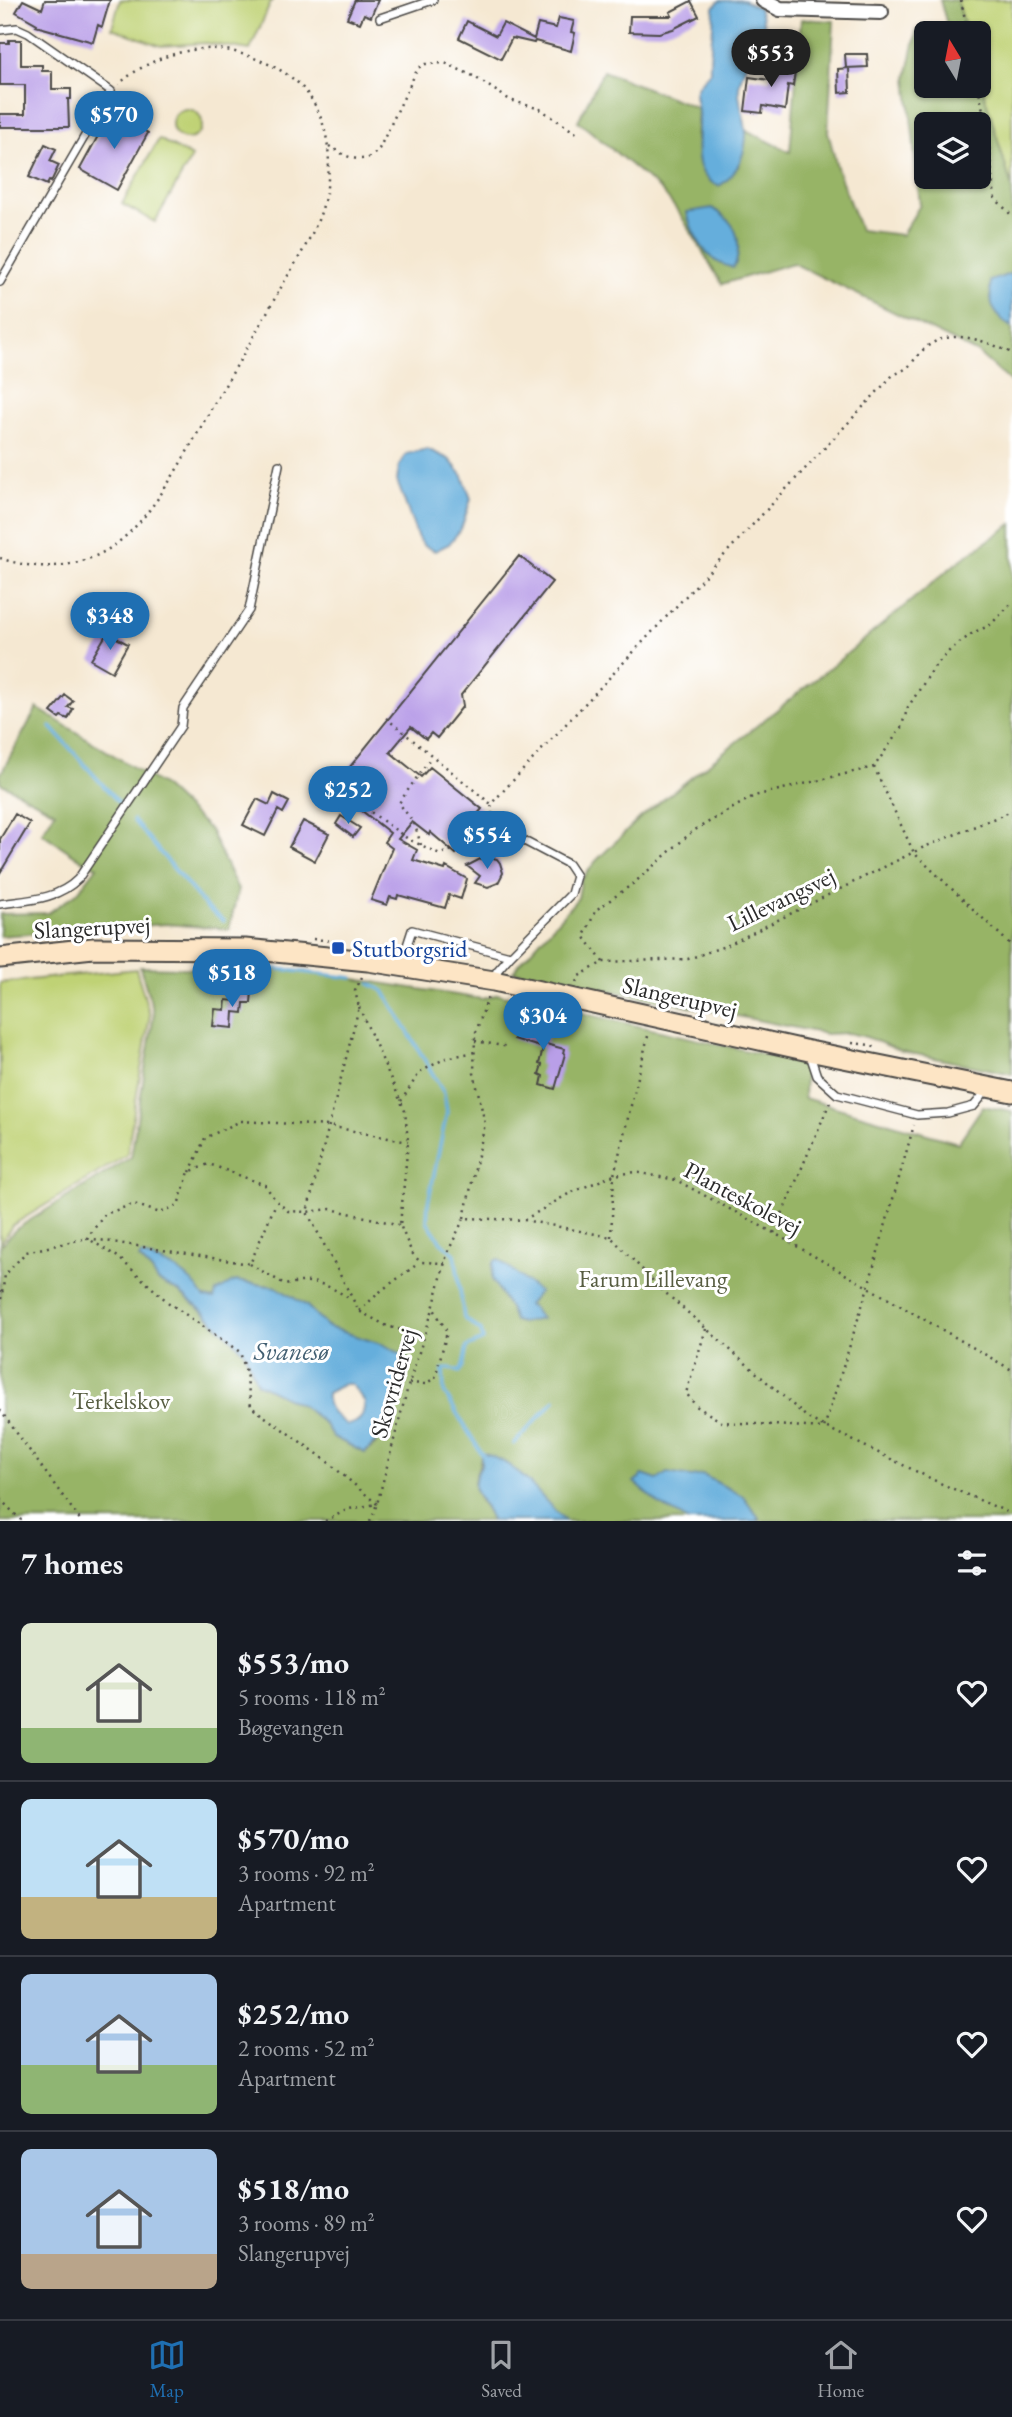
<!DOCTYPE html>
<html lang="en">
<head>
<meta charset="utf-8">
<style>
  body { margin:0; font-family:"EB Garamond",serif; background:#20242c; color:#f1f3f6; height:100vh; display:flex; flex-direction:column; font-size:26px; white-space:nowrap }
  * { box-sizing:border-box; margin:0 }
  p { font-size:23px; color:#9ea1a6 }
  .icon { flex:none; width:38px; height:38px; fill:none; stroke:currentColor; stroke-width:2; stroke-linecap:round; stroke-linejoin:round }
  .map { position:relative; height:1521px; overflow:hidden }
  .panel { display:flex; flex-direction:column; background:#171b24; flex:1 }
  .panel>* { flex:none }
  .needle { width:46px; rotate:350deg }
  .controls { position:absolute; left:914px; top:21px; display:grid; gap:14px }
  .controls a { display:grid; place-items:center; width:77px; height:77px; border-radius:10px; background:#171b24; box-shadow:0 2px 5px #0004; font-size:35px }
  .price { position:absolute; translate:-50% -60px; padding:0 16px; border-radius:24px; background:#1f6fb2; color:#fff; font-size:23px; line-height:46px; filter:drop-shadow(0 2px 4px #0008) }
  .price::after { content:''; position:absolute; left:50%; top:42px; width:21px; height:16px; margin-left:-10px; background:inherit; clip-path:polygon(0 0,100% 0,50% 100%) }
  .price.active { background:#222; color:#fff }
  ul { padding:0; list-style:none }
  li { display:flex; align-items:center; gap:21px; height:175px; padding:0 21px }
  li+li { border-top:2px solid #363941 }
  li span { display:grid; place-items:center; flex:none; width:196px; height:140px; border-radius:10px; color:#555 }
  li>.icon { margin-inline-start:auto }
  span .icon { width:84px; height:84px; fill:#fffc; stroke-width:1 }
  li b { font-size:30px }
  h2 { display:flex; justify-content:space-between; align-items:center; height:84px; padding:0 21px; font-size:30px }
  .tab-bar { display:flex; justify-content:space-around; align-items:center; height:98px; border-top:2px solid #363941; background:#171b24; font-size:19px; color:#9ea1a6 }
  .tab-bar a { display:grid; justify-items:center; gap:4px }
  .tab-bar .active { color:#1f6fb2 }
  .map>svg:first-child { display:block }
  .green { fill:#bfd275; stroke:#757e50; stroke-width:2 }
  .forest { fill:#97b466; stroke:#617048; stroke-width:2; fill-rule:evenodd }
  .water { fill:#65aedc; stroke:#486c84; stroke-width:2; fill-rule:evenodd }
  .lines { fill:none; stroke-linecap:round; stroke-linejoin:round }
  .stream { stroke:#65aedc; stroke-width:3.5 }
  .building { fill:#b99fe8 }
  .lane-casing { stroke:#494744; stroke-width:10 }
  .street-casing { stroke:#494744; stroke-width:18 }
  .secondary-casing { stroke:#494744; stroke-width:23 }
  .path { stroke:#494744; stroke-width:2.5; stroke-dasharray:2 5; stroke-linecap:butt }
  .lane { stroke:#fff; stroke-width:7 }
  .street { stroke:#fff; stroke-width:14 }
  .secondary { stroke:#fde5c5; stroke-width:19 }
  .transit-dot { fill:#1a4fb4; stroke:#fff; stroke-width:2.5 }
  .labels { text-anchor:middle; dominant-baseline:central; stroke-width:6; stroke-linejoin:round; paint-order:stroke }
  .street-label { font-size:24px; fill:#2b2b2b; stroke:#fff }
  .transit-label { font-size:24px; fill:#164399; stroke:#fff; text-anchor:start }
  .park-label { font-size:24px; fill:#575d41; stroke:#fff }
  .water-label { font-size:26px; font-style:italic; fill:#425f72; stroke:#fff }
</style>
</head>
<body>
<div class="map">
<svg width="1012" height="1521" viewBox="0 0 1012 1521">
  <rect width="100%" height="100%" fill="#fff"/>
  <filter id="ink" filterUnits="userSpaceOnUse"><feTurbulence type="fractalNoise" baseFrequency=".0143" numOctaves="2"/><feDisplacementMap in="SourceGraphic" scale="14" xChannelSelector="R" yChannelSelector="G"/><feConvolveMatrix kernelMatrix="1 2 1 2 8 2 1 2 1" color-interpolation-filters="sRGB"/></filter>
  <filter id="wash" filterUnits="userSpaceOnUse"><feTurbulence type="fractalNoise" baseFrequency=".00686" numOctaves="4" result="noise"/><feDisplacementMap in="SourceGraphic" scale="28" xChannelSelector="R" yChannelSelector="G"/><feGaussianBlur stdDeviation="1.57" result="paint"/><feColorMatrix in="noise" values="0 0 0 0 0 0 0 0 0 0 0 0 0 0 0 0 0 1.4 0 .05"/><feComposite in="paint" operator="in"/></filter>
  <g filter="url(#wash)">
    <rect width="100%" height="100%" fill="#f5e8d2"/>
    <path class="green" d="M120 0H272L250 50 206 43 161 46 112 28Z
      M957 0H1012V188L978 73V33H967Z
      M172 124a15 15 0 1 1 30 0a15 15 0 1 1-30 0Z
      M159 139 192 157 155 222 122 204Z
      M136 969 150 1015 127 1155 13 1225 0 1243V983Z"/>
    <path class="forest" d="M940 0H957L967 33H926V86H978V73L1012 188V383L978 353 793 263 722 284 680 214 661 190 578 121 603 71 698 108 696 141 739 167 746 130 790 152 801 19 834 21 828 132 838 171 860 230 902 235 920 205 907 77 917 30 948 28ZM926 124H978V177H926Z
      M1012 524V1074L901 1051 866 1037 848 1033 826 1034 513 971 578 898 581 881 596 861 640 818 831 667 959 561Z
      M37 708 162 785 210 830 238 890 229 929 166 924 0 936V914L48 913 77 893 97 867 83 861 42 833 55 812 0 783V775Z
      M140 967 304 971 482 999 498 994 801 1063 805 1073 804 1098 958 1143 983 1106 1012 1111V1521H566L481 1454C481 1466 475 1472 474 1483 474 1494 487 1511 492 1521H0V1246L16 1229 131 1157 154 1013ZM139 1258 204 1297 214 1299 235 1281 276 1287 307 1306 328 1327 351 1335 376 1444 365 1453 333 1437 324 1423 303 1406 257 1383 244 1351 203 1311 178 1291 158 1281 152 1271Z"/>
    <path class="water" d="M743 0 759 8C763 19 769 39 762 51 759 55 753 57 749 61 744 67 740 79 739 87 738 100 743 111 745 124 749 146 739 175 719 186 688 174 700 137 698 112 698 104 693 97 696 90 698 83 705 77 710 72 709 50 714 29 714 7L719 1Z
      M712 208C729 218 740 229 738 251 737 258 738 262 733 268 728 266 721 264 716 261 703 253 689 227 687 212Z
      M1010 274 1012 276V328C992 313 990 306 990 281Z
      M427 449 449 459 463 476 471 499 461 529 449 544 435 551 424 546 418 538 397 481 399 466 406 454Z
      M141 1255C168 1264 189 1272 204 1297L214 1299 216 1292 235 1281 276 1287 307 1306 328 1327 384 1345 407 1357 386 1431 365 1453 333 1437 324 1423 303 1406 257 1383 244 1351 203 1311 178 1291 158 1281 152 1271 139 1258ZM344 1384H351L365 1402C363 1416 362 1422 347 1425 336 1417 325 1408 327 1393Z
      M498 1259 539 1292 528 1305 533 1308 541 1319 521 1323 514 1321 510 1310 492 1279 493 1262Z
      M481 1453C522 1463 536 1495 566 1521H492L474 1487 476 1475 481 1465Z
      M667 1473 692 1477 703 1475 743 1496 759 1518 756 1521H689L659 1504 634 1482 643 1475 657 1480Z"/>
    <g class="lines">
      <path class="stream" d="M51 727 120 804
        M133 820 207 908 224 921
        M244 965 353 978
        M370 984 384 991 444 1093 447 1112 428 1203 427 1221 441 1242 455 1254 464 1318 481 1331 483 1340 467 1347 463 1366 459 1372 450 1368 443 1370 444 1392 483 1456
        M514 1444 555 1400"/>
    </g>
    <g id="blocks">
      <path class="building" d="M23 0 42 9 45 0H110L102 27 98 25 93 42 36 26 37 24 16 12Z
        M355 0H378L371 17 364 14 360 23 347 18Z
        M691 1 699 16 673 29 659 33 629 32 630 16H672L670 12Z
        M559 18 574 21 571 32 575 33 571 51 535 41 534 43 512 38 501 59 459 38 467 21 496 36 503 23 534 39 538 24 556 28Z
        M9 40H21V65H42V71H52V89H71V99H68L69 127H0V114H25V85H0V43H9Z
        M845 54H867L868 67 846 68Z
        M773 61 796 65 793 86 788 85 785 110 763 106 762 113 745 111 749 77 770 80Z
        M849 68 850 92 839 93 838 69Z
        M111 112 148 133 117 190 80 169Z
        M45 144 56 149 50 161 59 165 51 182 49 181 47 185 29 177Z
        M519 556 552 582 461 695 463 706 437 738 431 733 426 739 411 727 390 752 421 777 430 767 482 809 476 816 483 822 456 854 430 832 429 835 412 822 398 839 417 850 413 860 445 870 446 867 467 879 461 899 449 895 445 908 398 895 397 899 390 897 387 905 371 900 392 848 384 842 390 833 333 788Z
        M107 633 128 644 112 672 91 660Z
        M65 695 73 701 68 707 73 709 68 719 61 716 59 718 51 712Z
        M274 794 289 802 283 813 278 810 265 836 243 825 257 799 269 805Z
        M15 814 30 823 0 873V839Z
        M341 816 360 828 353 837 336 824Z
        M303 821 329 834 315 861 289 847Z
        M486 856 497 859 500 863 503 873 498 883 488 887 475 883 480 876 467 866Z
        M236 989 252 991 251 1003H244L243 1013 234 1012 233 1028 213 1026 215 1009 225 1010 226 1000 235 1001Z
        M519 1021 550 1031 546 1044 564 1049 563 1053 565 1054 555 1089 541 1085 543 1076 539 1074 542 1065 539 1064 543 1048 514 1039Z"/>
    </g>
  </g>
  <g filter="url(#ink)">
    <use href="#blocks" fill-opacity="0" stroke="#494744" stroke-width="2"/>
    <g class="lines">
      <g class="lane-casing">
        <path id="lane" d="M380 18 433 0
          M0 30 17 28 28 33 111 91 0 282
          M0 904C28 900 57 900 78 879L181 726 183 708 249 610 279 465
          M401 964 412 930 510 956 571 894 576 876 568 864 507 832 495 836
          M494 978 497 971 510 956
          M810 1055 817 1076 837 1094 917 1115 948 1113 974 1106 988 1089"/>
      </g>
      <g class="street-casing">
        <path id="street" d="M763 0 780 9 881 12"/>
      </g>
      <g class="secondary-casing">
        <path id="secondary" d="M0 958 93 948 245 949 368 961 494 981 809 1051 1012 1092"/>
      </g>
      <path class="path" d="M961 0 968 33
        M978 86 987 130 995 198 1012 216
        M329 146C346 156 363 168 379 149L418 68 425 64 445 63 473 76 510 100 540 109 579 135
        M0 558C38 572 82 569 116 544 160 511 192 440 221 392 241 359 260 325 279 291 293 266 312 239 321 212 335 169 332 116 298 83 282 69 262 60 242 54 201 40 150 56 119 84
        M386 718 491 804
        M874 767 914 853 1012 946
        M354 800 408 839 440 854 487 839
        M494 828 491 804 893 375C912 367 909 365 921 352 947 325 983 340 1012 353
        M421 845 415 825 399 803 431 757
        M313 939 335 941
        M603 962 584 936 596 910 634 883 693 831 754 796 874 767 901 728 908 707 935 666 950 650 974 632 989 626 1012 603
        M362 977 355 991 359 1007 307 1212 331 1209 400 1225
        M576 982 579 976 603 962 688 959 728 945 922 848 1012 811
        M359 1007 405 1111 408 1142 400 1225 412 1253 420 1262 445 1263
        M475 1041 509 1047
        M852 1043 870 1045 876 1048
        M401 1101 420 1072 446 1058 475 1052
        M190 1172 205 1138 241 1121 329 1126 408 1142
        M464 1218 485 1124 474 1073 475 1035 489 994
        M524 1220 611 1237 660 1288 809 1419 942 1484 1012 1514
        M774 1233 830 1102
        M611 1237 614 1175 649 1032
        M250 1264 286 1285C312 1277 329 1285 350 1299
        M0 1306 5 1275 26 1252 87 1238 250 1264 276 1203
        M359 1311 382 1290 419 1263
        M706 1329 686 1393 696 1406 722 1422 824 1428 868 1287 914 1125
        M409 1383 425 1384 435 1378 447 1332 434 1309
        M0 1410 81 1521
        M0 1499 22 1521
        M377 1504 322 1457 251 1407 246 1372 240 1352 169 1303 118 1257 87 1238 105 1214 134 1204 160 1213 178 1205 189 1172 209 1164 265 1185 276 1201 288 1211 307 1212 359 1311 387 1326 425 1336
        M325 1521 349 1509 377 1504
        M370 1521 377 1504 409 1383 433 1309 447 1254 464 1218 524 1220 570 1193 614 1175 635 1172 676 1180 774 1233 1012 1370"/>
      <use href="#lane" class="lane"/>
      <use href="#street" class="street"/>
      <use href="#secondary" class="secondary"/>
    </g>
  </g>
  <rect class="transit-dot" x="331" y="941" width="14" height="14" rx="3.5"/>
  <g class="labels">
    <g class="street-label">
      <text transform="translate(781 899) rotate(-26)">Lillevangsvej</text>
      <text transform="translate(92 927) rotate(-3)">Slangerupvej</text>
      <text transform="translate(680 997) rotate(13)">Slangerupvej</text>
      <text transform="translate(743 1198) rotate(28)">Planteskolevej</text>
      <text transform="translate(393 1383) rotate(-74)">Skovridervej</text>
    </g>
    <g class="transit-label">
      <text x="352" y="948">Stutborgsrid</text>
    </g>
    <g class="park-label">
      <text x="653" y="1278">Farum Lillevang</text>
      <text x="121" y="1400">Terkelskov</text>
    </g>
    <g class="water-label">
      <text x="291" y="1351">Svanesø</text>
    </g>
  </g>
</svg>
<div class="controls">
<a><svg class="needle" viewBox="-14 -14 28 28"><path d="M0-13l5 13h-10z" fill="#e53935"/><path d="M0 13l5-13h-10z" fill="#9ea1a6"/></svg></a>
<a><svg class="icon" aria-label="layers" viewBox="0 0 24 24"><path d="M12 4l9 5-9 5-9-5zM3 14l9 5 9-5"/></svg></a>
</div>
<b class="price active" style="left:771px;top:89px">$553</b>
<b class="price" style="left:114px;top:151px">$570</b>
<b class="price" style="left:110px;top:652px">$348</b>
<b class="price" style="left:348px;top:826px">$252</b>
<b class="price" style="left:487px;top:871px">$554</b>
<b class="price" style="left:232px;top:1009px">$518</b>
<b class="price" style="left:543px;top:1052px">$304</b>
</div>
<section class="panel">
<h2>7 homes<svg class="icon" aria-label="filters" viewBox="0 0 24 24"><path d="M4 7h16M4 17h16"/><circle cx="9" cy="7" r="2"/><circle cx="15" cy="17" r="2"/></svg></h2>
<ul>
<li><span style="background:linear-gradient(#dfe7d0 75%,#8fb573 0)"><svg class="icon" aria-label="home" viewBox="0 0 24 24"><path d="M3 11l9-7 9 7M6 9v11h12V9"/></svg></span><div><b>$553/mo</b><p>5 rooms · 118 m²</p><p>Bøgevangen</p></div><svg class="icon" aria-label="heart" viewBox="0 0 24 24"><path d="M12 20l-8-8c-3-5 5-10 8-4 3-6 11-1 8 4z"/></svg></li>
<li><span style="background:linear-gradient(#bfe0f5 70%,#c2b280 0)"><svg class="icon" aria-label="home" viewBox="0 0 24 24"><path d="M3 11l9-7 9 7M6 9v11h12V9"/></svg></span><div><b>$570/mo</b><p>3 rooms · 92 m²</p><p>Apartment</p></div><svg class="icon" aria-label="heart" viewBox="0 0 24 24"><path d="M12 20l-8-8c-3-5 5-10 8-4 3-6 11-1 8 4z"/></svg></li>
<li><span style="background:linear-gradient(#a9c7e8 65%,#8fb573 0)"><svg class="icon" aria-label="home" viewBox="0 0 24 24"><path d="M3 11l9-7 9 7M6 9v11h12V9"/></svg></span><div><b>$252/mo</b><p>2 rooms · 52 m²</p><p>Apartment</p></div><svg class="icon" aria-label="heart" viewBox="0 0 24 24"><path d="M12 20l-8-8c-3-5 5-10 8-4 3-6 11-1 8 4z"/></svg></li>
<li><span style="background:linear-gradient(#a9c7e8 75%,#b9a48a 0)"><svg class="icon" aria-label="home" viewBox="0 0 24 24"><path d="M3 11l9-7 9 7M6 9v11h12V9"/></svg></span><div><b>$518/mo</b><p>3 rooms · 89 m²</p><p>Slangerupvej</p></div><svg class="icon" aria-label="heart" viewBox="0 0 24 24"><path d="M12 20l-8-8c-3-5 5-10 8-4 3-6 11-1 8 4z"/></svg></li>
</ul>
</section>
<nav class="tab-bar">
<a class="active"><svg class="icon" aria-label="map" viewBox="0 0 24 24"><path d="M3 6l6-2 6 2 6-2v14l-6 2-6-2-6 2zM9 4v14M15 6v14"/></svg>Map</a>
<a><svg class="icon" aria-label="saved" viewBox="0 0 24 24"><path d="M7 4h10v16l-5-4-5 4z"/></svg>Saved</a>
<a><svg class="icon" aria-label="home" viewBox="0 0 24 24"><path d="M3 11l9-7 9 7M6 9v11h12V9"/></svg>Home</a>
</nav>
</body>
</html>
